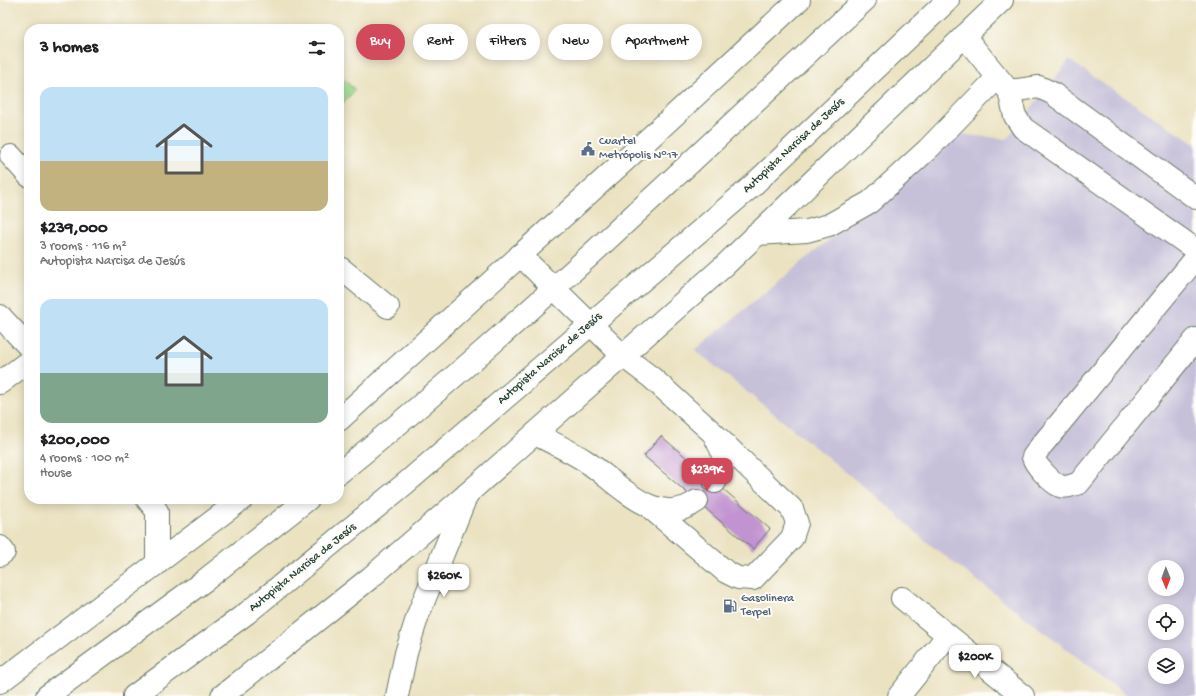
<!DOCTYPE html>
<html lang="en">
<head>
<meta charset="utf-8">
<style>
  body { margin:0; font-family:"Gochi Hand",sans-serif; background:#f6f6f6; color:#202124; height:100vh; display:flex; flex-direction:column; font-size:15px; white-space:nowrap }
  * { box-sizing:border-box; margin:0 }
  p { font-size:13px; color:#757577 }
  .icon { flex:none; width:22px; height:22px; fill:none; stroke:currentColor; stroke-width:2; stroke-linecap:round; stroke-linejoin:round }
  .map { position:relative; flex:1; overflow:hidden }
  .side { position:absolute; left:24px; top:24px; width:320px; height:480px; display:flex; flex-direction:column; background:#fff; border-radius:16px; box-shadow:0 2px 10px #0003 }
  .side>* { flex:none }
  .top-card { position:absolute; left:356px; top:24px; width:380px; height:36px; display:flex; gap:8px }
  .needle { width:26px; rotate:179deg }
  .tools { position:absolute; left:1148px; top:560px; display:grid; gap:8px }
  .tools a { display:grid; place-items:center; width:36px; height:36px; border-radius:50%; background:#fff; box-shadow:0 2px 10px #0003; font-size:20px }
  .price { position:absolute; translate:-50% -34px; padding:0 9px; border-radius:8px; background:#fff; color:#222; font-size:13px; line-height:26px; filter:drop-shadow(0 1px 2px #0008) }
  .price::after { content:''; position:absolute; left:50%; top:24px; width:12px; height:9px; margin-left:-6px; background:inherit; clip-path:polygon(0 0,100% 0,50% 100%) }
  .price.on { background:#d1495b; color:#fff }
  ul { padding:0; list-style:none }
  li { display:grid; align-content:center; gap:8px; height:212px; padding:0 16px }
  li span { display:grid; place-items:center; height:124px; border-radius:12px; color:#555 }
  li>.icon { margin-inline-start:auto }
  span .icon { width:72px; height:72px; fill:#fffc; stroke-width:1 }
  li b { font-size:17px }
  h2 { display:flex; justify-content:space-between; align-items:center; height:48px; padding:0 16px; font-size:17px }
  .pill { padding:0 14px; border-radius:18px; background:#fff; box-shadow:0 2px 10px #0003; font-size:14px; line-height:36px }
  .pill.on { background:#d1495b; color:#fff }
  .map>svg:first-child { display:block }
  .industrial { fill:#c6c0d9; fill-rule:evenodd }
  .green { fill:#9bd88c; stroke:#5d8a60 }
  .building { fill:#c193d0 }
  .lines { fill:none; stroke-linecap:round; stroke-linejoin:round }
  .minor-casing { stroke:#667765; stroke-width:24 }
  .major-casing { stroke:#667765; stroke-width:24 }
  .highway-casing { stroke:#667765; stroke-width:24 }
  .minor { stroke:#fff; stroke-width:22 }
  .major { stroke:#fff; stroke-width:22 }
  .highway { stroke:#fff; stroke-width:22 }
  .labels { text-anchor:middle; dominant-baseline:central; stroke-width:4; stroke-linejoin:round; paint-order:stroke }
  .service-label { font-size:12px; fill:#4e5e75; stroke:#fdfcf7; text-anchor:start }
  .street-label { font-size:12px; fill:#1f3d34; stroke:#fdfcf7 }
</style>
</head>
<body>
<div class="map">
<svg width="1196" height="696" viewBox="0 0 1196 696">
  <rect width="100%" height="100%" fill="#fdfcf7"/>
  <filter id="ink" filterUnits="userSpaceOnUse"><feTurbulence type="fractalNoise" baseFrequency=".025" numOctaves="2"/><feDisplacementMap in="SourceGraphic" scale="8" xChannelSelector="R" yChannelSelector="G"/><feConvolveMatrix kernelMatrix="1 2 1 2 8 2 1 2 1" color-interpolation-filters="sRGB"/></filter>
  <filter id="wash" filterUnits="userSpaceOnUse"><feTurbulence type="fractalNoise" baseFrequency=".012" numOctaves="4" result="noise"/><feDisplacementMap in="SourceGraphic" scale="16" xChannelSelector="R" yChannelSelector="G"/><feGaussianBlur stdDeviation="0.9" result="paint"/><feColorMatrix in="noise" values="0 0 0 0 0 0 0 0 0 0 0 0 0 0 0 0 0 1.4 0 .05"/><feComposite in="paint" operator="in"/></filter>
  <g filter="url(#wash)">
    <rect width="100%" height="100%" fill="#ebe2c1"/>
    <path class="industrial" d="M1069 60 1196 145V696H1128L924 540 890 508 695 350 958 134 1007 139ZM1155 567H1177V589H1155ZM1155 611H1177V633H1155ZM1155 655H1177V677H1155Z"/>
    <path class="green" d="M339 75 355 90 339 107Z"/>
    <g id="blocks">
      <path class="building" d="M661 436 770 529 753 549 644 456Z"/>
    </g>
  </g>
  <g filter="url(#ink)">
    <use href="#blocks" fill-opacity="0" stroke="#667765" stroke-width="1"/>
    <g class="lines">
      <g class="minor-casing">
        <path id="minor" d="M964 36 1009 91 1039 87 1052 93 1196 198
          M1009 91 1015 116 1023 128 1196 250
          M11 156 29 176
          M756 234 807 231 829 225 870 202 928 149 997 78
          M520 255 623 356 652 378 713 433 722 451 723 461 721 471 715 482
          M1196 258 1041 446 1033 457C1035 465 1052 483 1060 486 1066 488 1073 485 1079 483L1196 339
          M339 267 388 307
          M0 316 29 347
          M0 383 29 361
          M535 434C551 442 568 450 584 460 617 481 656 531 697 501
          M147 499 157 511V564
          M652 509 726 572 738 578 753 579 792 538 797 523 792 509 713 433
          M0 547 4 552 0 555
          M902 598 1023 696
          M397 696 406 653 418 615 467 494
          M899 696 948 635"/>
      </g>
      <g class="major-casing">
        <path id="major" d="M339 420 655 133 799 0
          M0 682 242 499
          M222 696 370 578 467 494 724 266 1002 0"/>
      </g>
      <g class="highway-casing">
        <path id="highway" d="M339 473C522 325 692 160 865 0
          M47 696 204 581 308 499
          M134 696 247 613 406 483 751 187 948 0"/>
      </g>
      <use href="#minor" class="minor"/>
      <use href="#major" class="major"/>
      <use href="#highway" class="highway"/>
    </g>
  </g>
  <defs>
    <g id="civic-bare" transform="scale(1.08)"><path d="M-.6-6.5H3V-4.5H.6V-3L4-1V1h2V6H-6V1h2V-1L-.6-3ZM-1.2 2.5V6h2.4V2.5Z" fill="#5c6f8a" stroke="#fdfcf7" stroke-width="2.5" paint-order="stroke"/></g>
    <g id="fuel-bare" transform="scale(1.08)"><path d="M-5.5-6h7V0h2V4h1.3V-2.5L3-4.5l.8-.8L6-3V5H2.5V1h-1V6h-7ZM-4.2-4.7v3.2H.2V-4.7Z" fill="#5c6f8a" stroke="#fdfcf7" stroke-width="2.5" paint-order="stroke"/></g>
  </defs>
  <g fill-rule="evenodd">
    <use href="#civic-bare" x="588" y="149"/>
    <use href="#fuel-bare" x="730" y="606"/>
  </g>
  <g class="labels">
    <g class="service-label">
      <text x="599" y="142">Cuartel<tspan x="599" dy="14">Metrópolis N°17</tspan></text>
      <text x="741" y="599">Gasolinera<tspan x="741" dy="14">Terpel</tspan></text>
    </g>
    <g class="street-label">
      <text transform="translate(794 146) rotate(-43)">Autopista Narcisa de Jesús</text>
      <text transform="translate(550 359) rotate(-41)">Autopista Narcisa de Jesús</text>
      <text transform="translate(303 568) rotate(-39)">Autopista Narcisa de Jesús</text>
    </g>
  </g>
</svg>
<div class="tools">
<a><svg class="needle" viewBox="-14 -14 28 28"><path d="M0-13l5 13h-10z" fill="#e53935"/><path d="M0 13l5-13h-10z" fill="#757577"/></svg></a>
<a><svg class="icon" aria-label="locate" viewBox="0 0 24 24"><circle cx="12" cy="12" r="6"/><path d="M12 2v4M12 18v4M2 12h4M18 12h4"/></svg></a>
<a><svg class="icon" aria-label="layers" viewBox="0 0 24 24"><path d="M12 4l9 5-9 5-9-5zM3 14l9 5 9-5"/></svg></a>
</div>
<b class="price on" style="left:707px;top:492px">$239K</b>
<b class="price" style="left:444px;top:598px">$260K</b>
<b class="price" style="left:975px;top:679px">$200K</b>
<div class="top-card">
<a class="pill on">Buy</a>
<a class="pill">Rent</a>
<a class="pill">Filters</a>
<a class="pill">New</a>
<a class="pill">Apartment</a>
</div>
<section class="side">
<h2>3 homes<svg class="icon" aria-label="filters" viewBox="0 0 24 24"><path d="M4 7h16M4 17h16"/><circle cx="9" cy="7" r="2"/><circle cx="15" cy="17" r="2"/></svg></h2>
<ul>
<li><span style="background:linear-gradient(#bfe0f5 60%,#c2b280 0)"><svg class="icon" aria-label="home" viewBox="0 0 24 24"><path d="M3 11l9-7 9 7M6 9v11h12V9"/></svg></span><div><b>$239,000</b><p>3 rooms · 116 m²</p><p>Autopista Narcisa de Jesús</p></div></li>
<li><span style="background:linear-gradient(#bfe0f5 60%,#7fa58c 0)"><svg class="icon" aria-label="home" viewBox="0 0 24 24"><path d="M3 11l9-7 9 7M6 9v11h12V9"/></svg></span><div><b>$200,000</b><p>4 rooms · 100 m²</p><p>House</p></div></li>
</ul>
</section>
</div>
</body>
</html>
